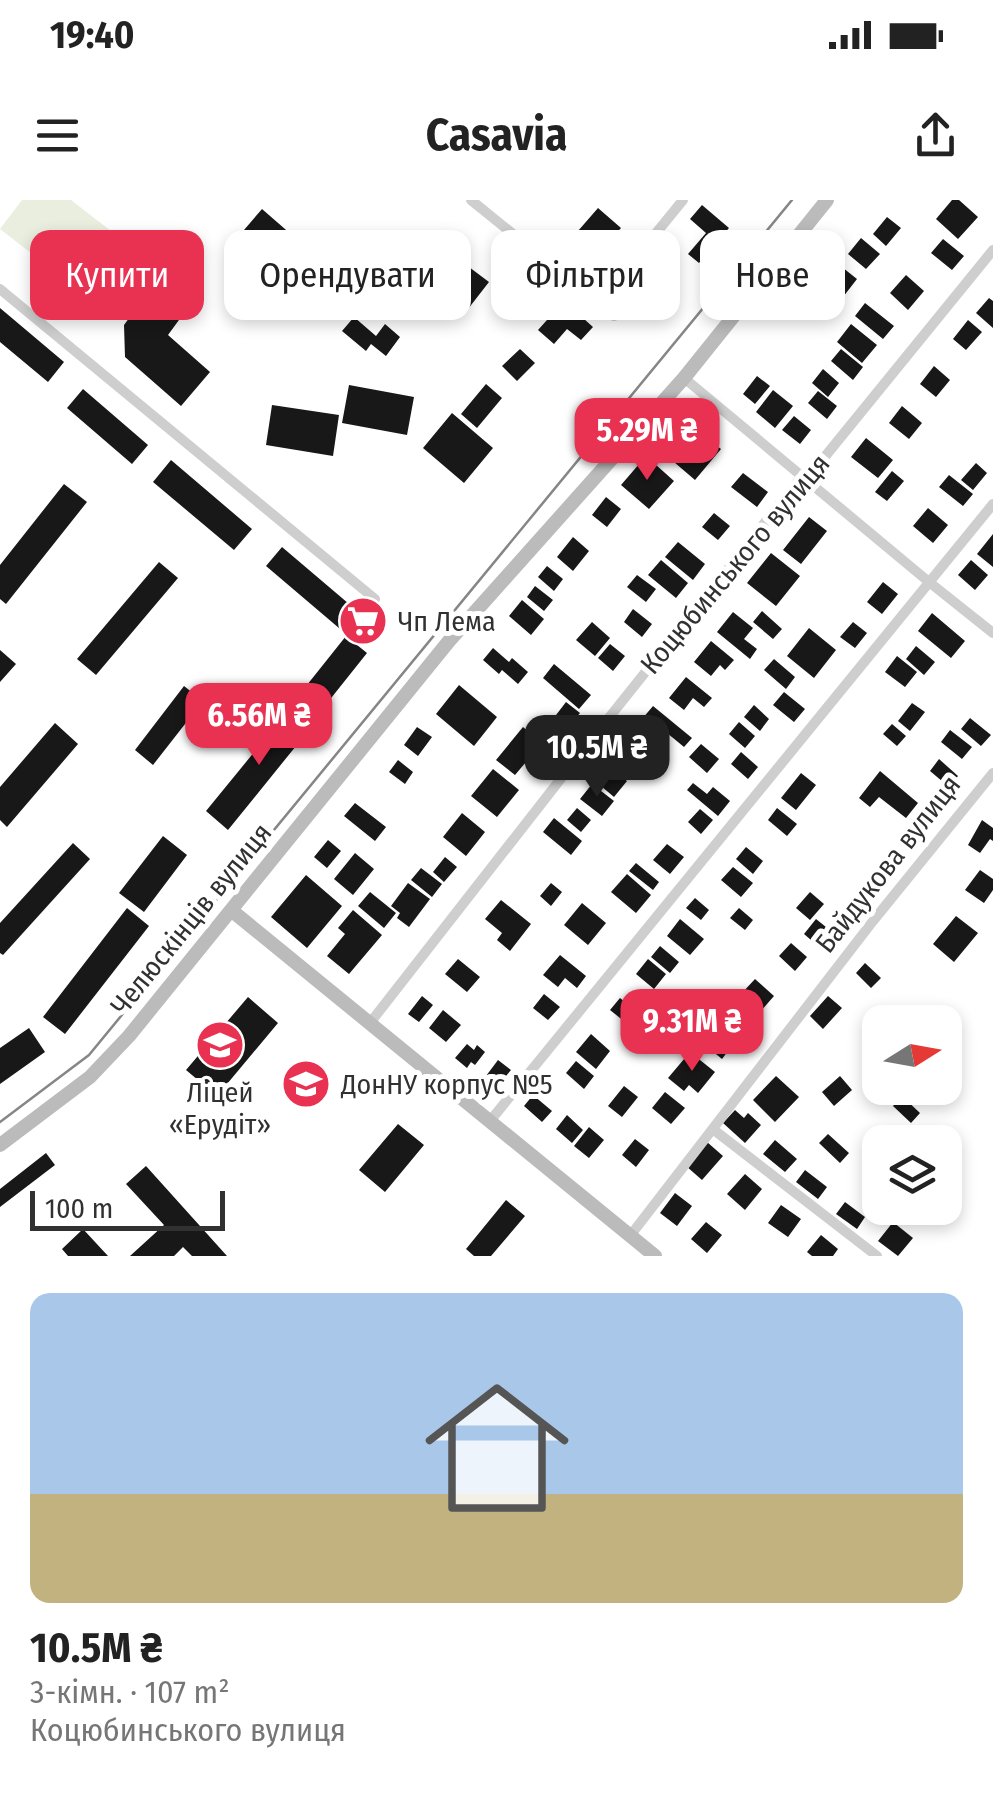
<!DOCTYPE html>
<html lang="uk">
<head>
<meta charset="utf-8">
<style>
  body { margin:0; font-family:"Fira Sans Condensed",sans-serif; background:#f6f6f6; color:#222; height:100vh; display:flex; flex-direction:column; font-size:38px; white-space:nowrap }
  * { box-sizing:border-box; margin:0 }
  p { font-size:32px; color:#767676 }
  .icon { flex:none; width:55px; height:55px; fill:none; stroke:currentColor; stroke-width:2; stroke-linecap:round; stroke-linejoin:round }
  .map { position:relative; height:1056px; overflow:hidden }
  .drawer { display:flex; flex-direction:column; background:#fff; flex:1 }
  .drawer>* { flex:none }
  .guide { position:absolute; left:30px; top:30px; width:935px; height:90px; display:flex; gap:20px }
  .needle { width:65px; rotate:79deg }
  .fabs { position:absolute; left:862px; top:805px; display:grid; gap:20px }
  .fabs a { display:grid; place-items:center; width:100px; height:100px; border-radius:20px; background:#fff; box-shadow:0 5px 15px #0003; font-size:50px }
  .scale { position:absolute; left:30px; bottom:25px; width:195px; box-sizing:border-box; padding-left:10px; border:5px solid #313131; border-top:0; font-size:28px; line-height:35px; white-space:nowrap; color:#313131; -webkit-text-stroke:8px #fff; paint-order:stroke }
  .price { position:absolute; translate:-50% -85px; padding:0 22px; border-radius:20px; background:#e93252; color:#fff; font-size:32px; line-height:65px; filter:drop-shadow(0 2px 5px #0008) }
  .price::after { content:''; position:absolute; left:50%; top:60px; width:30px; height:22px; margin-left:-15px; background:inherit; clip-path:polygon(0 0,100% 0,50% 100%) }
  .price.selected { background:#222; color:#fff }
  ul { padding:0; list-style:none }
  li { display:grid; align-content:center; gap:20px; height:530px; padding:0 30px }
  li span { display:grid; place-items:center; height:310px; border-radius:20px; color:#555 }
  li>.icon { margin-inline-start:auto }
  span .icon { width:180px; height:180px; fill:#fffc; stroke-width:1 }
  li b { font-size:42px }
  .tag { padding:0 35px; border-radius:20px; background:#fff; box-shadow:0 5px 15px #0003; font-size:35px; line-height:90px }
  .tag.selected { background:#e93252; color:#fff }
  .status { display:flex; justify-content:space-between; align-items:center; height:70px; padding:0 50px; background:#fff; direction:ltr }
  .status svg { height:28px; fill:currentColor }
  header { display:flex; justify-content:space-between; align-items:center; height:130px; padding:0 30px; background:#fff; font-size:45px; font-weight:700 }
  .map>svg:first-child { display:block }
  .green { fill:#e9eedf }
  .building { fill:#181818 }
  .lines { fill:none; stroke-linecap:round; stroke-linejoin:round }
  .minor { stroke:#cecece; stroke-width:10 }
  .secondary { stroke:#bbb; stroke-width:14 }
  .tram { stroke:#868686; stroke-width:2.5 }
  .labels { text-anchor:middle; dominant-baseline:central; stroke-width:10; stroke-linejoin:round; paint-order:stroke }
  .street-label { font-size:28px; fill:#313131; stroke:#fff }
  .poi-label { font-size:28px; fill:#313131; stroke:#fff; text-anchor:start }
</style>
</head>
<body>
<div class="status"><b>19:40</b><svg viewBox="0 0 49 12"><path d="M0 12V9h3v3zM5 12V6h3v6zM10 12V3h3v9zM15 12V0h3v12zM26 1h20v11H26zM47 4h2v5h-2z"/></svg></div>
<header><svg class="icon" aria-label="menu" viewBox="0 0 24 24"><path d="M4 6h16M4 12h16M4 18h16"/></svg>Casavia<svg class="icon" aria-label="share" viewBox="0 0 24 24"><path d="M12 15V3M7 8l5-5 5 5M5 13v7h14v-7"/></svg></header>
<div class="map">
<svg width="993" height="1056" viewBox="0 0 993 1056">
  <rect width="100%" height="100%" fill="#fff"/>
  <path class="green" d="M22 0H71L129 45 89 98 0 29Z"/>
  <path class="building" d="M952 0H959L978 17 958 39 936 19Z
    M702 5 729 28 699 63 688 54 706 33 690 19Z
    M598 8 621 28 601 51 578 31Z
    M262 9 316 56 296 79 267 53 256 66 232 44Z
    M887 17 901 28 886 46 873 34Z
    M425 34 445 49 426 73 406 58Z
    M861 38 880 54 866 69 848 54Z
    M943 39 964 56 952 70 931 53Z
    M828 56 857 79 843 97 814 73Z
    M171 61 203 87 168 135 210 172 181 206 125 157 124 125Z
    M465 64 489 82 468 109 444 91Z
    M655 65 668 76 653 94 640 83Z
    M906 75 924 91 908 110 890 93Z
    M989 98 993 101V128L976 113Z
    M564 101 593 127 581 140 567 129 554 144 538 130Z
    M865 103 894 126 883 139 855 116Z
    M0 108 64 162 48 182 0 142Z
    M354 117 376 136 385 124 400 137 386 156 371 144 366 151 342 131Z
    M968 120 982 132 966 150 953 139Z
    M851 124 877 145 862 163 837 142Z
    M520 149 535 163 517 181 502 166Z
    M841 149 863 167 853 180 831 161Z
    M934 166 950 180 936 197 920 184Z
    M823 169 839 183 828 197 812 183Z
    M757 176 770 186 755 204 743 194Z
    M486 184 502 198 477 228 461 214Z
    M349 185 414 197 407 235 342 223Z
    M83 189 148 245 132 264 67 208Z
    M773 190 793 206 775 228 756 212Z
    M818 191 837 206 827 219 808 203Z
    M272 205 339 215 333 256 266 245Z
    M902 206 922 223 909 239 889 223Z
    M452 213 493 248 464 283 423 248Z
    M794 216 811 230 800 244 782 230Z
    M699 231 721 249 695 280 674 262Z
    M866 238 893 260 878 278 851 257Z
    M646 256 674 281 649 309 621 285Z
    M171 260 252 329 234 350 153 282Z
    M976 263 987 273 973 290 961 280Z
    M892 271 904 281 887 301 875 292Z
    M743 273 768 292 757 307 731 287Z
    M949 275 973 294 963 306 939 287Z
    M64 284 87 302 6 404 0 399V365Z
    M606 297 621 309 607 327 592 315Z
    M928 308 948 325 933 343 913 326Z
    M714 313 730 326 718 340 702 327Z
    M809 317 827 331 801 364 783 350Z
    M993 334V367L977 354Z
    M573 337 589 351 573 371 557 357Z
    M678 342 705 364 693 380 665 357Z
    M282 347 362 415 346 434 266 366Z
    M771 353 800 376 776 406 747 383Z
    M661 360 688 383 676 398 648 375Z
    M971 360 988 375 975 390 958 375Z
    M159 362 178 378 96 475 77 459Z
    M547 366 563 379 554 391 538 377Z
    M637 375 656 389 646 402 627 387Z
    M883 382 898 394 882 414 867 402Z
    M535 386 553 400 544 411 527 397Z
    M522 400 544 419 531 435 509 416Z
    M633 409 652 424 642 437 624 422Z
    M762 411 782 429 773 439 753 422Z
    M733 412 753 428 744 439 757 449 750 459 717 432Z
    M932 413 965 441 951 458 918 431Z
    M592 422 610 438 595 456 576 440Z
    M853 422 867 433 855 448 840 437Z
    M809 428 836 450 814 478 787 456Z
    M346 436 367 453 320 512 299 495Z
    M711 441 734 460 725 470 720 465 711 476 694 462Z
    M610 444 625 456 613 471 598 458Z
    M916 446 935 462 924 475 906 459Z
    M493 448 509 462 512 458 528 472 518 484 502 470 499 474 483 460Z
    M0 450 16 464 0 482Z
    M897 456 917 472 905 487 885 472Z
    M774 459 795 477 786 489 764 470Z
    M554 464 591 495 579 509 543 478Z
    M686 477 712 498 704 507 693 498 684 510 669 498Z
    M459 485 497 517 474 546 436 514Z
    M184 486 203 501 153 565 135 550Z
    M784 492 805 509 794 522 773 505Z
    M566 502 580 513 566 530 553 519Z
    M912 503 925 512 910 531 898 521Z
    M754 505 769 519 760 531 744 517Z
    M653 506 692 538 684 547 667 533 662 539 655 532 651 537 637 525Z
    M291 507 313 525 228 630 206 611Z
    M970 518 991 535 981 546 961 529Z
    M739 522 755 536 745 548 729 534Z
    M55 523 78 544 7 627 0 620V587Z
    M892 524 906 536 897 546 883 534Z
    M417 527 432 537 418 556 404 545Z
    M523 527 542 543 515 575 496 560Z
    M950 530 972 547 962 559 941 542Z
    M623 543 644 561 631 577 610 559Z
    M701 544 719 559 707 573 689 557Z
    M741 552 758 567 748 579 731 564Z
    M939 559 958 576 949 587 930 571Z
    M398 560 413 572 405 584 389 572Z
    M602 560 627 581 614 597 589 576Z
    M493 569 519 590 497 617 471 596Z
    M880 571 918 603 906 618 879 597 870 607 859 598Z
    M801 573 816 585 796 610 781 598Z
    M693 583 707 594 713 587 730 601 718 616 687 590Z
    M592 584 614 601 602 616 580 599Z
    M355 603 386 627 375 641 344 616Z
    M577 608 591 620 581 632 567 620Z
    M777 608 797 624 787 636 768 620Z
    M700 609 713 620 701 634 688 622Z
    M462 613 485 632 466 656 443 637Z
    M554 618 582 641 571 655 543 632Z
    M982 620 993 628V641L990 639 980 653 968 645Z
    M163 636 187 655 144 712 119 693Z
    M328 640 341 651 327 668 314 657Z
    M73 643 90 659 3 755 0 753V723Z
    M667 644 684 657 670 674 653 660Z
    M746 647 763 661 753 674 736 659Z
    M355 653 374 669 353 695 334 679Z
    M445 657 457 667 444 682 433 672Z
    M636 663 659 682 653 690 629 671Z
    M733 667 753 683 741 697 721 680Z
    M421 668 442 684 432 697 411 680Z
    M980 670 993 679V690L984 703 965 690Z
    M627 674 651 695 636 713 611 692Z
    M306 675 342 706 307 748 271 717Z
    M408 683 430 699 409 727 397 718 400 713 391 706Z
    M551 683 562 692 551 706 540 696Z
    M370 692 396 713 384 728 358 706Z
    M810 692 824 704 810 720 796 708Z
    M695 698 709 710 701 720 686 708Z
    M501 700 531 724 510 751 497 740 502 733 485 719Z
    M582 703 606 723 588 745 564 725Z
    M127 708 149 726 65 834 43 817Z
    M739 708 753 720 745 730 730 718Z
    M353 710 382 735 349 774 327 756 345 734 338 728Z
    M956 716 978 733 954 762 933 744Z
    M680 719 704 739 690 755 667 736Z
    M816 719 831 731 818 746 804 734Z
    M791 743 807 757 795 771 779 756Z
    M660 746 679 762 670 773 651 757Z
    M560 755 586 776 577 788 565 778 558 787 543 775Z
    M458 759 480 777 467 792 445 774Z
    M648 759 666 774 654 789 636 774Z
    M865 763 881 778 871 788 856 773Z
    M755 779 774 796 761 811 741 794Z
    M544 794 560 807 548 820 533 808Z
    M422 796 433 805 419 822 408 814Z
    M828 796 842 808 823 829 810 816Z
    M248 797 278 823 217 896 186 870Z
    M620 798 635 810 625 822 610 810Z
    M728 800 755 822 746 832 720 810Z
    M443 810 461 825 446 842 429 828Z
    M707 821 734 843 722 859 694 836Z
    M29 828 45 852 0 884V848Z
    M591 834 610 851 596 869 576 852Z
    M467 844 474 850 477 845 485 852 475 865 471 862 467 868 455 858Z
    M690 852 715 872 698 893 689 885 684 891 668 878Z
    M498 860 511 870 495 889 483 880Z
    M576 861 594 876 584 889 566 873Z
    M776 876 799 897 775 922 753 900Z
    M840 876 852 890 834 906 822 892Z
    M624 886 638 897 622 917 608 906Z
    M665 892 685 908 671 924 652 908Z
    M533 895 552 911 542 922 524 906Z
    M902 896 920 913 911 923 893 906Z
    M735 910 744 918 748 913 761 925 745 943 723 923Z
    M567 915 583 930 572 943 556 929Z
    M398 924 424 945 385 992 359 970Z
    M589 927 604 940 589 958 574 946Z
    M828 934 849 953 840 963 819 943Z
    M635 939 649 950 636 967 622 955Z
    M775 940 797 959 785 972 763 954Z
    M707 942 723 956 702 980 686 966Z
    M46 953 55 965 0 1007V989Z
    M146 966 227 1056H192L183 1047 174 1056H130L164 1025 126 984Z
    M805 970 827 987 818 999 796 982Z
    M745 974 762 989 745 1010 727 994Z
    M675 993 692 1006 677 1026 660 1013Z
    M506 1000 525 1016 491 1056H474L466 1049Z
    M845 1002 865 1017 857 1029 836 1014Z
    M781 1005 801 1019 788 1037 768 1023Z
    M706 1022 722 1035 707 1053 691 1039Z
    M893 1022 913 1038 898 1056 878 1041Z
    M83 1029 108 1056H68L62 1049Z
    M821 1035 838 1049 833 1056H812L807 1052Z"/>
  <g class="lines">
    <path class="minor" d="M471 0 614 116
      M0 89 375 399
      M599 103 683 0
      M684 178 929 382 993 433
      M370 823 584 549 802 276 823 259 993 50
      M490 921 993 304
      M714 930 877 1056
      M630 1036 873 721 993 573"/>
    <path class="secondary" d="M231 710 655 1056
      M0 945 90 877 129 836 449 441 684 178 827 0"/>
    <path class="tram" d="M0 922 89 855 792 0"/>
  </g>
  <defs>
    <g id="supermarket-disc" transform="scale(2.5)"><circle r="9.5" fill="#e93252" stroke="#fff"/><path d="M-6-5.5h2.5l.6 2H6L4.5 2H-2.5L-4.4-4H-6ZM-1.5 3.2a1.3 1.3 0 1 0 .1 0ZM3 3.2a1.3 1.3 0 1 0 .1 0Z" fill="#fff"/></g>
    <g id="school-disc" transform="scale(2.5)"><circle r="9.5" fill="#e93252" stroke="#fff"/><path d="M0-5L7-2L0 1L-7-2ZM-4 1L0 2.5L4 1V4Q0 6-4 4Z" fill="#fff"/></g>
    <g id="university-disc" transform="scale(2.5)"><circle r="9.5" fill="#e93252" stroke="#fff"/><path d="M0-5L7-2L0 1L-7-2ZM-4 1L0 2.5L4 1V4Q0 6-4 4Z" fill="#fff"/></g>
  </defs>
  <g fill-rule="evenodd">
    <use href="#supermarket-disc" x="363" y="421"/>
    <use href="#school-disc" x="220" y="845"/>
    <use href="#university-disc" x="306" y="884"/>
  </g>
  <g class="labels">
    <g class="street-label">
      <text transform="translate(735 364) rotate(-50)">Коцюбинського вулиця</text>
      <text transform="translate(888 664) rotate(-52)">Байдукова вулиця</text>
      <text transform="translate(191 719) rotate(-51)">Челюскінців вулиця</text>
    </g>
    <g class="poi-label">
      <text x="398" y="421">Чп Лема</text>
      <text x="341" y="884">ДонНУ корпус №5</text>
      <text x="220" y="892" text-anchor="middle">Ліцей<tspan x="220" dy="32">«Ерудіт»</tspan></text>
    </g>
  </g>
</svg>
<div class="fabs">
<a><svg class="needle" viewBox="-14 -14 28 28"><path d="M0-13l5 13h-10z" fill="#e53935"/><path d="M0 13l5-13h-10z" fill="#767676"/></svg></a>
<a><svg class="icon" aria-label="layers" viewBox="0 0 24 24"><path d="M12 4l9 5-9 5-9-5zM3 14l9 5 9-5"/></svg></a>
</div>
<div class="scale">100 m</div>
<b class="price" style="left:647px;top:283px">5.29M ₴</b>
<b class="price" style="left:259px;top:568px">6.56M ₴</b>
<b class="price selected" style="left:597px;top:600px">10.5M ₴</b>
<b class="price" style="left:692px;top:874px">9.31M ₴</b>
<div class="guide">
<a class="tag selected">Купити</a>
<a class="tag">Орендувати</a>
<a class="tag">Фільтри</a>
<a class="tag">Нове</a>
</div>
</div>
<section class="drawer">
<ul>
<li><span style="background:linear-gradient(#a9c7e8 65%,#c2b280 0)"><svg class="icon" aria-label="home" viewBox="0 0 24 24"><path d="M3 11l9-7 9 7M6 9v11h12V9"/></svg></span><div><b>10.5M ₴</b><p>3-кімн. · 107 m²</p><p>Коцюбинського вулиця</p></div></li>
</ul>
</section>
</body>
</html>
